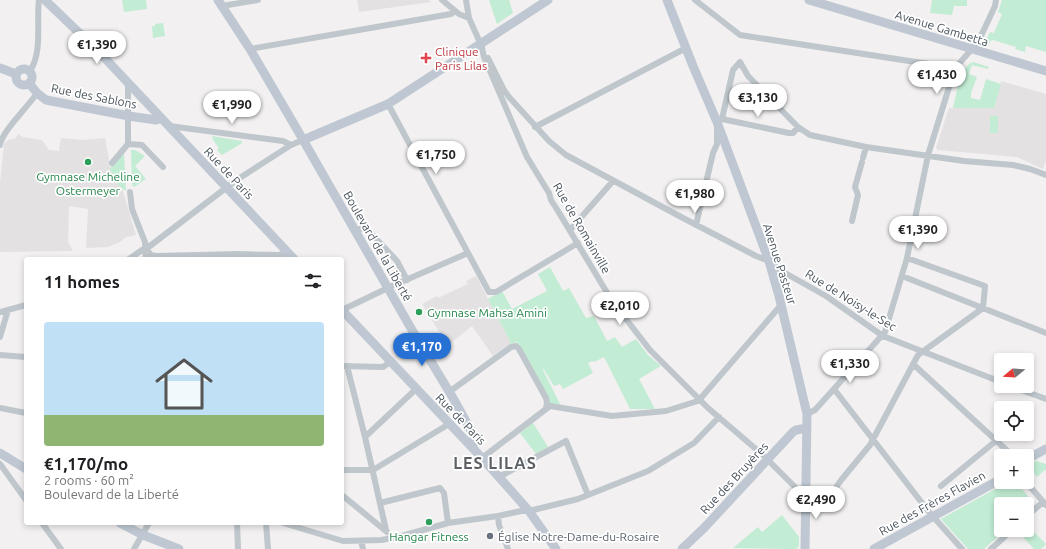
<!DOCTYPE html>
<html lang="en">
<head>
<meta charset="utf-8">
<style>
  body { margin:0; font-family:Ubuntu,sans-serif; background:#f2f2f2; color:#202124; height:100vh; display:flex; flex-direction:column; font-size:15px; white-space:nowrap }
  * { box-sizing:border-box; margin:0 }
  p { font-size:13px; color:#757577 }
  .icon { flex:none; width:22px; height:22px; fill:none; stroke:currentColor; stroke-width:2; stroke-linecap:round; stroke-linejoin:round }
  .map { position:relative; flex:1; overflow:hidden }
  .details { position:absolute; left:24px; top:257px; width:320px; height:268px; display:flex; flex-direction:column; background:#fff; border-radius:4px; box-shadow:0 2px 6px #0003 }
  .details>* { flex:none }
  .needle { width:26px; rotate:252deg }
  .controls { position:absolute; left:994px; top:353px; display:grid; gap:8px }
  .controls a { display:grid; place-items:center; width:40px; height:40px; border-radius:4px; background:#fff; box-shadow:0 2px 6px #0003; font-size:20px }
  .price { position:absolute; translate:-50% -34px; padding:0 9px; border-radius:14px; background:#fff; color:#222; font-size:13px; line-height:26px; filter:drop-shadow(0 1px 2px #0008) }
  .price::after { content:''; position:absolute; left:50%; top:24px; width:12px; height:9px; margin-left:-6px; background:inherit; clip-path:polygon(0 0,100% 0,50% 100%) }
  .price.active { background:#2771d5; color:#fff }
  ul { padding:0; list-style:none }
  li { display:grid; align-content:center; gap:8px; height:212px; padding:0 20px }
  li+li { border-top:1px solid #e0e0e0 }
  li span { display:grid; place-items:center; height:124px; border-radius:4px; color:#555 }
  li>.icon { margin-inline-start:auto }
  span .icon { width:72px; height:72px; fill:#fffc; stroke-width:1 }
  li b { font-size:17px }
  h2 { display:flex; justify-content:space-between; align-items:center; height:48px; padding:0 20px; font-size:17px }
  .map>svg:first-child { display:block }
  .education { fill:#e3e1e1 }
  .green { fill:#c2ecd3 }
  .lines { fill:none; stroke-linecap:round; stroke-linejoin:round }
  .street { stroke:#bfc7cd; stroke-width:6 }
  .secondary { stroke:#bfc8d2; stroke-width:9 }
  .health-dot { fill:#e0444e; stroke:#fff; stroke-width:1.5 }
  .leisure-dot { fill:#2e9e5b; stroke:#fff; stroke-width:1.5 }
  .worship-dot { fill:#6b7280; stroke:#fff; stroke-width:1.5 }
  .labels { text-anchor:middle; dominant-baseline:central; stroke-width:3.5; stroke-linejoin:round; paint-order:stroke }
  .street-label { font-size:12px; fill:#49535c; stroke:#fff }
  .health-label { font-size:12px; fill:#be3a42; stroke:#fff; text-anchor:start }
  .leisure-label { font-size:12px; fill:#27864d; stroke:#fff }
  .worship-label { font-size:12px; fill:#5b616d; stroke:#fff; text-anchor:start }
  .district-label { font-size:16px; font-weight:bold; letter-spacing:1px; fill:#5d6064; stroke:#fff }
</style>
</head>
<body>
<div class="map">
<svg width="1046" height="549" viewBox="0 0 1046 549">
  <rect width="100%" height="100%" fill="#f2f0f0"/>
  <path class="education" d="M357 0H429L431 2 359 12Z
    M1001 81 1046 94V161L1043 169 1017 157 938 150 936 148 949 108H994Z
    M18 134 23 137 42 140 49 150 59 151 61 138 82 140 105 138 112 176 122 188 136 235 126 237 120 242 108 247 86 248 88 209 69 206 68 242 73 251 0 252V183L4 144 8 140 15 139Z
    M476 276 510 341V344L493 356 472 326 451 343 448 340 445 342 440 336 441 335 422 304 437 296 438 298 468 284 466 281Z"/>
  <path class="green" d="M122 0H146L147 9 124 12Z
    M489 0H509L513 13 497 24Z
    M932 0H967V6H954L952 15 930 13Z
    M1002 0H1046V52L1026 46 1025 52 1015 49 1016 47 993 40 990 41 989 45 986 40 990 32 994 33 1002 14 998 12Z
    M163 23 165 36 153 38 152 26H155V24Z
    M973 62 989 67 988 69 972 65 969 74 977 77 971 93V98L980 100 986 79 1001 84 994 108H953C956 96 961 65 973 62Z
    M990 116H998V133H990Z
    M212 136 242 141V143L222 155 217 150 219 148 213 140Z
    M131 150H135L145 156 135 166 146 179 134 187 132 185Z
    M124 152 126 191C117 185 112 177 110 168Z
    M550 267 563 291 569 288 586 318 594 316 607 341 615 337 622 347 636 339 648 355 661 366 639 379 655 409H630L604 357 594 362 593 361 588 363 593 373 563 389 560 384 554 386 543 368V370L561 406 550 404 517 342 510 344V341L488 299 502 291 512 309 547 291 538 274Z
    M533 423 548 447 536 454 520 433Z
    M1036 461 1046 464V469L1037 477 1031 469 1032 463Z
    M1008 482H1016L1034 503 1027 509V504H1001V530H1005L984 549H968L941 519Z
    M782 515 799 537V546L796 549 733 548 758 527 762 532Z
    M1030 528 1046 544 1041 549H1034L1022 536Z"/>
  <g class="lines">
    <path class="street" d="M442 0 459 14 469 18
      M466 0 469 18 482 47
      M695 0 740 35 955 68
      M222 6 258 0
      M481 44 484 57 527 157 549 193 551 200 558 211 612 301 650 350 708 408 763 455 811 503 820 509 842 479 870 445 918 355 983 308 985 286 907 258
      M250 49 451 14 455 11
      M488 58 504 90 509 97 549 141 566 155 683 218 756 256 769 261 778 269 826 296 883 336 1001 382
      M30 71C43 51 36 22 39 0
      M388 104 489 292H496L578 243
      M722 119 789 133H793L798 127
      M169 126 283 141 291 145
      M535 127 686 48
      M128 144 142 145 163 167
      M0 145C2 131 28 107 37 93
      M863 158 866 147
      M112 163 128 144V83
      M130 192 132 209 145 242 146 259
      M852 221 858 195 855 187 862 162
      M696 225 713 153 717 144V122L722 119 733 70 740 62 748 76 798 127 810 135 866 147 964 161 1013 165 1030 169 1046 175
      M355 229H367L397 261 407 280
      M570 230 613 181
      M146 249 151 255 156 256 237 254 278 255 288 253
      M129 259 142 250 146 249 235 181 291 145 303 140
      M902 276 1046 333
      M342 310 392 286 468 253
      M0 312 26 305
      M0 337 8 310
      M0 355 26 357
      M913 364 1013 456
      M342 366 383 367 390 362
      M347 366 365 437 386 530
      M1010 386 1046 399
      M834 389 929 512 962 549
      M449 392 511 347 516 346 519 349 546 398 547 403 546 408
      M700 399 781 305
      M0 408 26 413
      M807 414 815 410 885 332 907 258 928 155 955 68 972 49 981 36 995 6 996 0
      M365 437 416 389
      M482 458 550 406 612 416 666 411 701 400
      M0 464 26 500
      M342 470H373L449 424
      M499 477 566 441 588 495
      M1026 482 1046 505
      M941 486 997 440
      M342 495 387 532
      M380 503 440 488 444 493 448 523
      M498 516 499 525 508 549
      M1027 516 1043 502
      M42 523 61 549
      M237 523 238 549
      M266 523 268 549
      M283 523 343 541 381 540 398 537 448 523 498 516 521 511H529L578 499 648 471 694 443 719 417
      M361 541 363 549
      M134 549 149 523
      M991 549 1012 530"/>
    <path class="secondary" d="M45 0 100 53 294 259
      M218 0 250 49 298 131 412 330 453 398 474 436 473 448
      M667 0 693 66 717 122 769 261 779 296 807 414 805 549
      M809 0 1046 71
      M0 68 16 74
      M16 77a8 8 0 1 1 16 0a8 8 0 1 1-16 0Z
      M29 83 37 93 46 100 129 116 156 120 161 118
      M303 140 388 104 548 0
      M342 310 482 458 529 511 556 549
      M0 453 26 469
      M1027 459 1046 449
      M120 523 143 535 179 549
      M682 549 705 527 793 432 796 430 807 428
      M874 549 1001 479"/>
  </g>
  <path class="health-dot" d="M424 52h4v4h4v4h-4v4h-4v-4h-4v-4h4z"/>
  <g class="leisure-dot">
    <circle cx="88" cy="162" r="4"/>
    <circle cx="419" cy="312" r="4"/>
    <circle cx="429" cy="522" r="4"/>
  </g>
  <circle class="worship-dot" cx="490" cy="536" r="4"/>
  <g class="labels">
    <g class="street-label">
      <text transform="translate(942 28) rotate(17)">Avenue Gambetta</text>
      <text transform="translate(94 96) rotate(11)">Rue des Sablons</text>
      <text transform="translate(229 173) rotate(47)">Rue de Paris</text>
      <text transform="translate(582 228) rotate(60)">Rue de Romainville</text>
      <text transform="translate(378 246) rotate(60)">Boulevard de la Liberté</text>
      <text transform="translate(780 264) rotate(72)">Avenue Pasteur</text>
      <text transform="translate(851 300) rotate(32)">Rue de Noisy-le-Sec</text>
      <text transform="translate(461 419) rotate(46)">Rue de Paris</text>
      <text transform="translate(734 478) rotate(-47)">Rue des Bruyères</text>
      <text transform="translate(932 503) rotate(-29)">Rue des Frères Flavien</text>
    </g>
    <g class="health-label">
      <text x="435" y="51">Clinique<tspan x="435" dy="14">Paris Lilas</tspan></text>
    </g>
    <g class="leisure-label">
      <text x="88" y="176">Gymnase Micheline<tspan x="88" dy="14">Ostermeyer</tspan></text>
      <text x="427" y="312" text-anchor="start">Gymnase Mahsa Amini</text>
      <text x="429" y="536">Hangar Fitness</text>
    </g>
    <g class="worship-label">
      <text x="498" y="536">Église Notre-Dame-du-Rosaire</text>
    </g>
    <g class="district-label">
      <text x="495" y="463">LES LILAS</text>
    </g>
  </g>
</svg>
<div class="controls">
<a><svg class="needle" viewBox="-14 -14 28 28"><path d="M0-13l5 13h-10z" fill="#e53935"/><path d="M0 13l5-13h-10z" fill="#757577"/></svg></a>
<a><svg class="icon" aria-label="locate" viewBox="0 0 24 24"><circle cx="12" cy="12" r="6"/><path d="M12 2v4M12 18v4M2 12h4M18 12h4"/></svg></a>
<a>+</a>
<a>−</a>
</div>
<b class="price" style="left:97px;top:65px">€1,390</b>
<b class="price" style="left:937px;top:95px">€1,430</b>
<b class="price" style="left:758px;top:118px">€3,130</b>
<b class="price" style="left:232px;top:125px">€1,990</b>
<b class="price" style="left:436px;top:175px">€1,750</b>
<b class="price" style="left:695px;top:214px">€1,980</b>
<b class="price" style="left:918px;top:250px">€1,390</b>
<b class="price" style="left:620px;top:326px">€2,010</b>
<b class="price active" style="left:422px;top:367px">€1,170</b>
<b class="price" style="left:850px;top:384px">€1,330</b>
<b class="price" style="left:816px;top:520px">€2,490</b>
<section class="details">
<h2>11 homes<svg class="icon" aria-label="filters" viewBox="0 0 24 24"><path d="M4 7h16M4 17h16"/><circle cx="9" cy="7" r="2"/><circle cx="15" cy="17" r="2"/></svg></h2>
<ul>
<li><span style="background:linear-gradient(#bfe0f5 75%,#8fb573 0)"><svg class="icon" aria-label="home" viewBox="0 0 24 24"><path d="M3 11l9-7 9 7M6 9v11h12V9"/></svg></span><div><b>€1,170/mo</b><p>2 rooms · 60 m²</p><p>Boulevard de la Liberté</p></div></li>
</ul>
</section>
</div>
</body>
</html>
